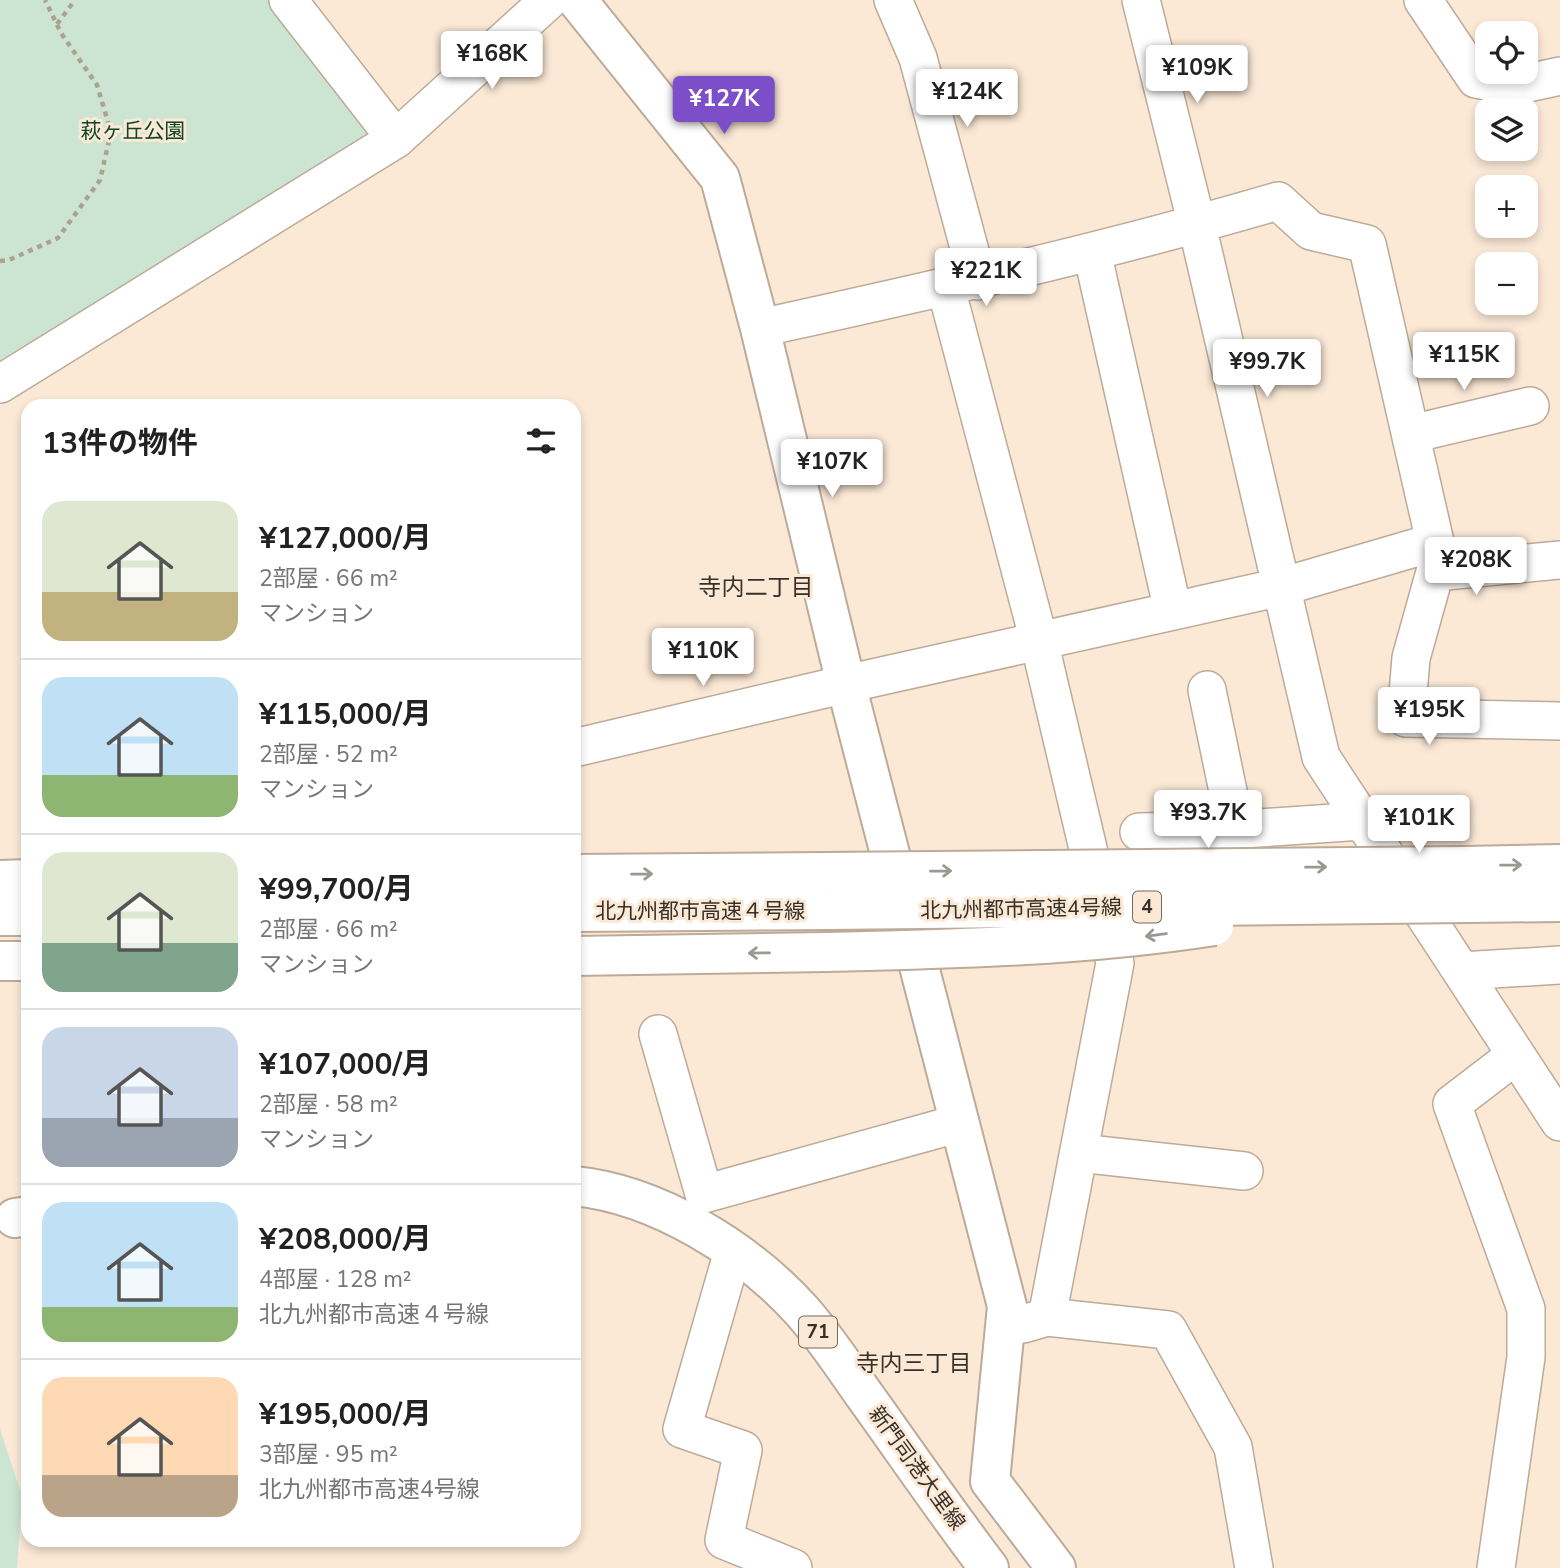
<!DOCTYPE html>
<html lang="ja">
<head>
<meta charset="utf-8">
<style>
  body { margin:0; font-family:"Nunito Sans","Noto Sans JP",sans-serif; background:#f6f6f6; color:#222; height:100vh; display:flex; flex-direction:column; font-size:26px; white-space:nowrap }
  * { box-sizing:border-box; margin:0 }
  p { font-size:23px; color:#767676 }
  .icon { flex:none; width:38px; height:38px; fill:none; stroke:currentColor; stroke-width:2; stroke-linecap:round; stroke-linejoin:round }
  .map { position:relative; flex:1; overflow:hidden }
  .sheet { position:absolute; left:21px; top:399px; width:560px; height:1148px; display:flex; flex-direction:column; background:#fff; border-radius:21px; box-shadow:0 4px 10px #0003 }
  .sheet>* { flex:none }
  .buttons { position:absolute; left:1475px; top:21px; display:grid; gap:14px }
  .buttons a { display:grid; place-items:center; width:63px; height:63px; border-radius:14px; background:#fff; box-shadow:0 4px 10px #0003; font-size:35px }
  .price { position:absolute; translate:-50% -60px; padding:0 16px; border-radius:7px; background:#fff; color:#222; font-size:23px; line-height:46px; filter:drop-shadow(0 2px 4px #0008) }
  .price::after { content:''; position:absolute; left:50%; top:42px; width:21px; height:16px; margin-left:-10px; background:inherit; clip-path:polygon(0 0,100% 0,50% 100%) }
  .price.on { background:#7c4ec7; color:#fff }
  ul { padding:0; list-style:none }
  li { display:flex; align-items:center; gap:21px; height:175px; padding:0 21px }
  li+li { border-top:2px solid #e0e0e0 }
  li span { display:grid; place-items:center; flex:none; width:196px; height:140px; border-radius:21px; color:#555 }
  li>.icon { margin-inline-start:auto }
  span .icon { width:84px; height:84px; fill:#fffc; stroke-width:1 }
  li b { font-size:30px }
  h2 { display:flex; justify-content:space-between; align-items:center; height:84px; padding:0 21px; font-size:30px }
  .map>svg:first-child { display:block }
  .green { fill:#cbe5d2 }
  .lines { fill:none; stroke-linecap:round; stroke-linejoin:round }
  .street-casing { stroke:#bcab99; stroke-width:40 }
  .secondary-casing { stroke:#bcab99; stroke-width:42 }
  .primary-casing { stroke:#bcab99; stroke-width:42 }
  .highway-casing { stroke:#bcab99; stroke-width:42 }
  .path { stroke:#aea192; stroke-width:4.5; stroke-dasharray:5 5; stroke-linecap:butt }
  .street { stroke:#fff; stroke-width:37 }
  .secondary { stroke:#fff; stroke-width:38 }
  .primary { stroke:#fff; stroke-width:38 }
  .highway { stroke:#fff; stroke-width:38 }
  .highway-bridge-casing { stroke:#bcab99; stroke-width:42; stroke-linecap:butt }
  .highway-bridge { stroke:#fff; stroke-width:38 }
  .oneway { stroke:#9b9894 }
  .labels { text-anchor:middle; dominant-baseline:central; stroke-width:6; stroke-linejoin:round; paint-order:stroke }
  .shield { fill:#fbe9d6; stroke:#72685d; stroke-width:2 }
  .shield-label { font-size:19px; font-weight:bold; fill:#373029 }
  .park-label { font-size:21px; fill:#0a4726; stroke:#fbe9d6 }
  .street-label { font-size:21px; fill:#373029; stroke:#fbe9d6 }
  .neighbourhood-label { font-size:23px; fill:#373029; stroke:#fbe9d6 }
</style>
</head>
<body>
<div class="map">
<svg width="1560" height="1568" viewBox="0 0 1560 1568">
  <rect width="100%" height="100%" fill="#fbe9d6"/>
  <path class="green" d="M0 0H274L381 137 0 360Z
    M0 1429 22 1496 17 1568H0Z"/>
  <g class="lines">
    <g class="street-casing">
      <path id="street" d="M288 0 396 139
        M893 0 918 58 978 281
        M1141 0 1197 225 1321 757 1560 1122
        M1423 0 1476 79 1514 86 1560 76
        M1092 252 1173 611
        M946 288 1039 641 1115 963 1047 1317
        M0 384 396 139 549 0
        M1411 434 1530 406
        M1560 560 1435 572 1411 658 1406 718 1560 721
        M1207 690 1229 796V830L1362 821
        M574 748 846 684 1281 587 1435 542 1367 244 1311 231 1278 201C1107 251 934 290 760 328
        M1139 832 1229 830
        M1461 971 1560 965
        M658 1034 704 1194 960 1123
        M1079 1153 1244 1171
        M733 1251 682 1429 743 1450 724 1540 793 1568
        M1023 1324 1047 1317 1168 1330 1233 1447 1254 1568
        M1496 1568 1526 1357V1309L1452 1104 1516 1055"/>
    </g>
    <g class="secondary-casing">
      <path id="secondary" d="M577 0 720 178 760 328 846 684 1007 1306 990 1481 1056 1568"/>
    </g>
    <g class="primary-casing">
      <path id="primary" d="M574 1186C657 1194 747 1250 802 1311 825 1337 845 1368 865 1396 906 1453 946 1512 989 1568"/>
    </g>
    <g class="highway-casing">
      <path id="highway" d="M1463 866 1560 864
        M574 874 824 872
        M0 880 28 879
        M1468 903 1560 902
        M574 912 826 910
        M0 916H28
        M574 956 827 952
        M0 961H28
        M15 1218 28 1216"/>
    </g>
    <path class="path" d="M57 24 72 4 70 0
      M0 261 9 260 58 238 100 180 111 132 97 85 61 33 45 0"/>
    <use href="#street" class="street"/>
    <use href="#secondary" class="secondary"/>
    <use href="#primary" class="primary"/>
    <use href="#highway" class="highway"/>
    <g class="highway-bridge-casing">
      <path id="highway-bridge" d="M824 872 1463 866
        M826 910 1468 903
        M827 952C957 949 1086 946 1214 926"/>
    </g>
    <use href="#highway-bridge" class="highway-bridge"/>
  </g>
  <defs><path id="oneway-shaft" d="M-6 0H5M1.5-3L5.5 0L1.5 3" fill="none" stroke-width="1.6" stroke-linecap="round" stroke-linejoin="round" transform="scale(1.75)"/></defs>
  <g class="oneway">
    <use href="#oneway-shaft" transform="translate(1511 865) rotate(-1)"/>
    <use href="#oneway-shaft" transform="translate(1316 867) rotate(-1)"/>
    <use href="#oneway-shaft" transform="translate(941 871) rotate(-1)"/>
    <use href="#oneway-shaft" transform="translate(642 874) rotate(-1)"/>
    <use href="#oneway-shaft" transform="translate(1156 935) rotate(173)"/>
    <use href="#oneway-shaft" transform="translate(759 953) rotate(179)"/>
  </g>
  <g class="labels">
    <g class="shield">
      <rect x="1133" y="891.5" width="28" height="31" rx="5"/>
      <rect x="799" y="1316.5" width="38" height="31" rx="5"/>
    </g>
    <g class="shield-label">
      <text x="1147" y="907">4</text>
      <text x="818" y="1332">71</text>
    </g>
    <g class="park-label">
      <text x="133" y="131">萩ヶ丘公園</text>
    </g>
    <g class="street-label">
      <text transform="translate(1021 909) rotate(-1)">北九州都市高速4号線</text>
      <text x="700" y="911">北九州都市高速４号線</text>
      <text transform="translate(917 1468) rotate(54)">新門司港大里線</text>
    </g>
    <g class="neighbourhood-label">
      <text x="756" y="587">寺内二丁目</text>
      <text x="914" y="1363">寺内三丁目</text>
    </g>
  </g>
</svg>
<div class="buttons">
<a><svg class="icon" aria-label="locate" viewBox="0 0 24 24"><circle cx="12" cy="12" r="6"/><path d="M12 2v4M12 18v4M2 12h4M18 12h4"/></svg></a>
<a><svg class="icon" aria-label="layers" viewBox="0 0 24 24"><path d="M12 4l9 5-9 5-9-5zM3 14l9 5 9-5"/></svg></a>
<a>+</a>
<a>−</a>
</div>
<b class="price" style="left:492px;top:91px">¥168K</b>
<b class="price" style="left:1197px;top:105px">¥109K</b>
<b class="price" style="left:967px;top:129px">¥124K</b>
<b class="price on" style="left:724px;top:136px">¥127K</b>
<b class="price" style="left:986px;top:308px">¥221K</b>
<b class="price" style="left:1464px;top:392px">¥115K</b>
<b class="price" style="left:1267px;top:399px">¥99.7K</b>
<b class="price" style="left:832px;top:499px">¥107K</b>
<b class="price" style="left:1476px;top:597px">¥208K</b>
<b class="price" style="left:703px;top:688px">¥110K</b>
<b class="price" style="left:1429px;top:747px">¥195K</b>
<b class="price" style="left:1208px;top:850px">¥93.7K</b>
<b class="price" style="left:1419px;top:855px">¥101K</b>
<section class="sheet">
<h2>13件の物件<svg class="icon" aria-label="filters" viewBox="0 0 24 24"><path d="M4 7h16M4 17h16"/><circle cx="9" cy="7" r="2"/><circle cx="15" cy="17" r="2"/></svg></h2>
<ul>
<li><span style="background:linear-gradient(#dfe7d0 65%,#c2b280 0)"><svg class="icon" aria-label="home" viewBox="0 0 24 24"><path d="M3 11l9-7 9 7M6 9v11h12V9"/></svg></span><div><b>¥127,000/月</b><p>2部屋 · 66 m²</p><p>マンション</p></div></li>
<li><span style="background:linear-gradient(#bfe0f5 70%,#8fb573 0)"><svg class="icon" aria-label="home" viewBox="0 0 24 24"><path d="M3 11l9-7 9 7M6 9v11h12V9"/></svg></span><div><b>¥115,000/月</b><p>2部屋 · 52 m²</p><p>マンション</p></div></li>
<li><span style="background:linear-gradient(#dfe7d0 65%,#7fa58c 0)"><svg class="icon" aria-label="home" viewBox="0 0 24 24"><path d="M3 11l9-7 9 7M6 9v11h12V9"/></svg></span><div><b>¥99,700/月</b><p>2部屋 · 66 m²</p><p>マンション</p></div></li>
<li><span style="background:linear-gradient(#c9d6e8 65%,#9aa5b1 0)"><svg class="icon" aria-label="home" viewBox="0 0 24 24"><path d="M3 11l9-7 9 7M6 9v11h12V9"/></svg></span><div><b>¥107,000/月</b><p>2部屋 · 58 m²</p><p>マンション</p></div></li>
<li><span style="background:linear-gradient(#bfe0f5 75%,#8fb573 0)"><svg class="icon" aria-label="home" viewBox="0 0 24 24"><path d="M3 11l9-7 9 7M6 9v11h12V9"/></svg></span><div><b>¥208,000/月</b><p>4部屋 · 128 m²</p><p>北九州都市高速４号線</p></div></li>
<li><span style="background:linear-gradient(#ffd9b3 70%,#b9a48a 0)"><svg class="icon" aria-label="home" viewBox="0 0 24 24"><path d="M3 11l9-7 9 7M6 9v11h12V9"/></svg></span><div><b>¥195,000/月</b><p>3部屋 · 95 m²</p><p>北九州都市高速4号線</p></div></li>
</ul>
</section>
</div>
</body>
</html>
